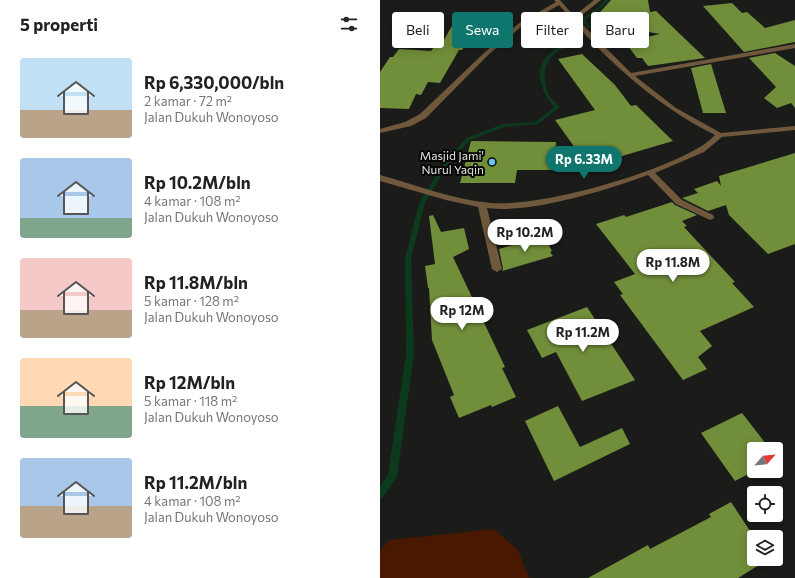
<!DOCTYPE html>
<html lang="id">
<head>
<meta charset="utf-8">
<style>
  body { margin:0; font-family:Commissioner,sans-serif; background:#f2f2f2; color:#222; height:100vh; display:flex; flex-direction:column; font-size:15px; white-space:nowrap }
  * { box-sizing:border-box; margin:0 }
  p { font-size:13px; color:#767676 }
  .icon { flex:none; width:22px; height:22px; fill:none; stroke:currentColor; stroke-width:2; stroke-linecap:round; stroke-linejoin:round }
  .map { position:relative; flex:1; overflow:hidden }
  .panel { display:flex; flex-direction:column; background:#fff; width:380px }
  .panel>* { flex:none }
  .hud { position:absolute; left:12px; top:12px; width:343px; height:36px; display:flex; gap:8px }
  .needle { width:26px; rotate:63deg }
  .controls { position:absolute; left:367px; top:442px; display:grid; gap:8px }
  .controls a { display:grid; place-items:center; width:36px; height:36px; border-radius:4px; background:#fff; box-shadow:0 2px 10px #0003; font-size:20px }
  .price { position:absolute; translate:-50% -34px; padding:0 9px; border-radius:14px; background:#fff; color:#222; font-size:13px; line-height:26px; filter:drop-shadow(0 1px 2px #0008) }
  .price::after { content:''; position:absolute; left:50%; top:24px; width:12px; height:9px; margin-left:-6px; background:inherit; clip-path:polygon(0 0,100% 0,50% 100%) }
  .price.current { background:#0f766e; color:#fff }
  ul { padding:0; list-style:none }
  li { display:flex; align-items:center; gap:12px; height:100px; padding:0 20px }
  li span { display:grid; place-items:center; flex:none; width:112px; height:80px; border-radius:4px; color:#555 }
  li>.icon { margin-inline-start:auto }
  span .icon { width:48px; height:48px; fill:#fffc; stroke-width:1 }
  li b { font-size:17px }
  h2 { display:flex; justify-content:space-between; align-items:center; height:48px; padding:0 20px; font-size:17px }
  .tag { padding:0 14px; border-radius:4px; background:#fff; box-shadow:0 2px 10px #0003; font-size:14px; line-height:36px }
  .tag.current { background:#0f766e; color:#fff }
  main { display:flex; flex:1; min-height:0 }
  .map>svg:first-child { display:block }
  .green { fill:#481800 }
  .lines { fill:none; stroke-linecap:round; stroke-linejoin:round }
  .stream { fill:#0b3a1e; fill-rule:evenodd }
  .building { fill:#718e3a }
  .minor { fill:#6f583b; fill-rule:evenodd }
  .poi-dot { fill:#6ac3f1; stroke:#060605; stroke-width:1.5 }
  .labels { text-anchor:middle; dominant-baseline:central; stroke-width:4; stroke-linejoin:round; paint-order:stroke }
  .poi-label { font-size:12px; fill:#e2e2e0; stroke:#060605; text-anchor:end }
</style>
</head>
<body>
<main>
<section class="panel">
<h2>5 properti<svg class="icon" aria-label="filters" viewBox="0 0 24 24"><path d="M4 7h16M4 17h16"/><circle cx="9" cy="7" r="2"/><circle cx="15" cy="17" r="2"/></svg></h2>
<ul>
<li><span style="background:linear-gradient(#bfe0f5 65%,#b9a48a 0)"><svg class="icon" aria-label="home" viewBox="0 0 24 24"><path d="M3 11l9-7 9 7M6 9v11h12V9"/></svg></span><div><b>Rp 6,330,000/bln</b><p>2 kamar · 72 m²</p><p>Jalan Dukuh Wonoyoso</p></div></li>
<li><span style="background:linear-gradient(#a9c7e8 75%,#7fa58c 0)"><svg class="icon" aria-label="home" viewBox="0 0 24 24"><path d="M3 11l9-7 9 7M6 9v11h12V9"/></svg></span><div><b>Rp 10.2M/bln</b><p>4 kamar · 108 m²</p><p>Jalan Dukuh Wonoyoso</p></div></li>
<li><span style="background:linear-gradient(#f6c9c9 65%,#b9a48a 0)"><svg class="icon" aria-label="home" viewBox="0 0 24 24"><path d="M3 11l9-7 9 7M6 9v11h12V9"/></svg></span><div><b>Rp 11.8M/bln</b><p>5 kamar · 128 m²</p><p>Jalan Dukuh Wonoyoso</p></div></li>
<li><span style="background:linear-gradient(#ffd9b3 60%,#7fa58c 0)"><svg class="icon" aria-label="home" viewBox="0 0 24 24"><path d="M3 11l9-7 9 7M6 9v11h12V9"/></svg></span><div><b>Rp 12M/bln</b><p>5 kamar · 118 m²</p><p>Jalan Dukuh Wonoyoso</p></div></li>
<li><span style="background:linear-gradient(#a9c7e8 60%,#b9a48a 0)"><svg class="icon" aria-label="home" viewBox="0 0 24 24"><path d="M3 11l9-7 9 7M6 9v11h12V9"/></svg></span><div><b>Rp 11.2M/bln</b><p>4 kamar · 108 m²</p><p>Jalan Dukuh Wonoyoso</p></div></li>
</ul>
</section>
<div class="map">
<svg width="415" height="578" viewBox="0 0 415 578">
  <rect width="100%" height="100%" fill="#1b1b19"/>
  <path class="green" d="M114 529 138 550 149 578H0V550L10 540Z"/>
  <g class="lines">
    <path class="stream" d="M225 0H229L219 10 205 20 211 27 208 28 201 20 217 8Z
      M201 33 204 34C195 44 183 47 173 55 162 65 163 85 170 97 172 100 176 103 179 106V108L158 124 124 127 90 140 65 169 45 203 31 259 34 354 17 477 3 497 0 499V486L8 475 26 354 25 259 39 203 61 167 86 138 123 124 155 122 174 107C161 93 153 69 169 54 179 45 191 43 201 33Z"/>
  </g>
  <path class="building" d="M231 0H268L270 12 276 11 325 58 268 66 262 58H257L245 42 280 34 211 22Z
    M352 3 362 13 367 12 385 28 415 20V42L364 52 323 6Z
    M73 24 100 25 82 50H79L60 83 48 82 41 95 36 94 29 109 0 108V72L10 57H13L19 49 51 51 60 39 64 40Z
    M395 53 415 66V108L411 103 397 108 384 98 396 87 369 58Z
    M202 54 235 85 251 106 256 105 293 141 208 166 175 120 215 110 178 59Z
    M331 64 346 113H323L311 68Z
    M91 141 176 142 174 170H137L135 183H80Z
    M415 153V244L388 254 349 215 346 205 328 211 302 198 318 193 314 189 337 181 341 186 339 176Z
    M292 202 295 205 317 215 302 221 307 226 304 227 355 282 352 283 374 307 320 331 332 346 318 357 327 369 303 380 240 295 243 294 234 282 255 274 216 224 244 215 246 217Z
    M53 215 61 232 84 228 89 249 73 257 125 367 122 368 136 397 112 407 111 405 79 418 70 397 74 395 52 340 49 288H48L45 266 55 264 49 216Z
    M164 236 172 251 170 252 173 256 122 271 123 269 119 249Z
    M207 307 255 380 202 401 176 352 162 358 147 330Z
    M178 406 200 447 242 428 250 444 174 481 145 421Z
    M362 413 390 449H374V471L355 481 321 433Z
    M351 502 374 537V559H389L358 578H208L268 545 270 549 331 517 329 514Z"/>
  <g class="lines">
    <path class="minor" d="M174 0H180L194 16 214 0H221L197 19 251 73 415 44V48L255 76 296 108 341 133 415 126V130L342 137 324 152 275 173 302 200 333 215 334 217 333 219 330 220 296 204 268 175C227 190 151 214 107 208L122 269 117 272 112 269 98 207 66 200 0 181V175C37 185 74 200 111 203 162 207 275 174 318 148 324 145 330 140 335 135 273 104 224 58 179 5L142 26 108 55 46 118 31 126 0 133V129L25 122 40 114 104 53 138 24 176 2Z"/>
  </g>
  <circle class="poi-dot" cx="112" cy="162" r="4"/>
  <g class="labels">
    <g class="poi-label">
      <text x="104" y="155">Masjid Jami'<tspan x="104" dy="14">Nurul Yaqin</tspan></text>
    </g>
  </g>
</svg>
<div class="controls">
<a><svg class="needle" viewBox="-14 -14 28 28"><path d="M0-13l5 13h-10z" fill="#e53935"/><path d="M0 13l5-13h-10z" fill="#767676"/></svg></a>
<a><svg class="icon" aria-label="locate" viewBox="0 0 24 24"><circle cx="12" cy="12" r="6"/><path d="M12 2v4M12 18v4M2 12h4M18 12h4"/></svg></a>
<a><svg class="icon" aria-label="layers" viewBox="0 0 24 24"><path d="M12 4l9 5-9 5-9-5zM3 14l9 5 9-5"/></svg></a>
</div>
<b class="price current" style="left:204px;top:180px">Rp 6.33M</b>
<b class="price" style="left:145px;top:253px">Rp 10.2M</b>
<b class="price" style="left:293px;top:283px">Rp 11.8M</b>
<b class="price" style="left:82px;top:331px">Rp 12M</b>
<b class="price" style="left:203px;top:353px">Rp 11.2M</b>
<div class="hud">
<a class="tag">Beli</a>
<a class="tag current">Sewa</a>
<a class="tag">Filter</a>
<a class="tag">Baru</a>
</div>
</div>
</main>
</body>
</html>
